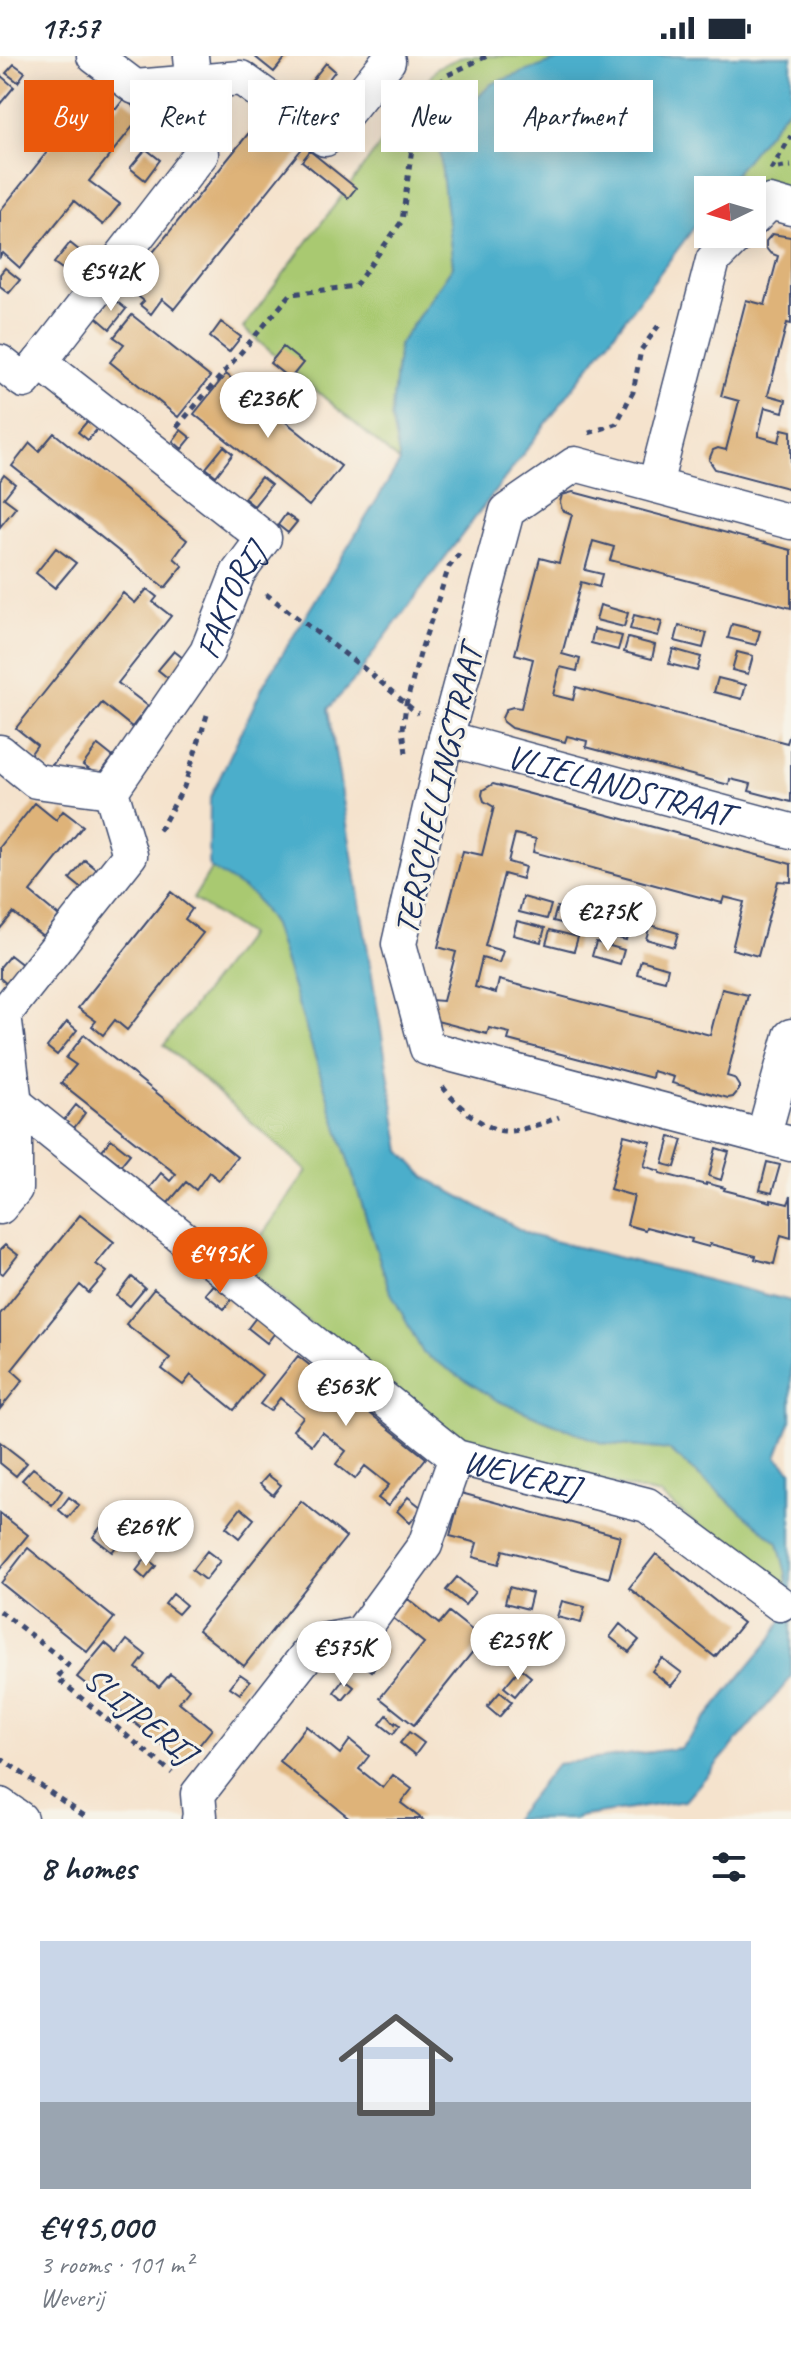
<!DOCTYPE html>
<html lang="en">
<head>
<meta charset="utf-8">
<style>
  body { margin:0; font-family:Caveat,sans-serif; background:#f2f2f3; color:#1f2937; height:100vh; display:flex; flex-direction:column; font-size:30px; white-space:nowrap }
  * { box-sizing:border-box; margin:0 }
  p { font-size:26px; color:#747a83 }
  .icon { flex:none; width:44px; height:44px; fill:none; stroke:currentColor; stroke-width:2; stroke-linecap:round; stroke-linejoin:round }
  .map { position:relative; height:1763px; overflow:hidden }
  .sheet { display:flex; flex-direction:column; background:#fff; flex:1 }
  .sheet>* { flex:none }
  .hud { position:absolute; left:24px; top:24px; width:744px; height:72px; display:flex; gap:16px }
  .needle { width:52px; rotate:265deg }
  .tools { position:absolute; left:694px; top:120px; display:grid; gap:16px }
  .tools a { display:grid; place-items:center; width:72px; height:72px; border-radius:0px; background:#fff; box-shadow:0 4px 20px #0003; font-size:40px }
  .price { position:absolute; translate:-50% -68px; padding:0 18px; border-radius:28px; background:#fff; color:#222; font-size:26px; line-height:52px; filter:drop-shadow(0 2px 4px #0008) }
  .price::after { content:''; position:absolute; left:50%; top:48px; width:24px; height:18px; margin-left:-12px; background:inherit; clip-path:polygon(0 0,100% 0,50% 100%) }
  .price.on { background:#ea580c; color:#fff }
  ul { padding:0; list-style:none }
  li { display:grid; align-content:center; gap:16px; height:424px; padding:0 40px }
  li span { display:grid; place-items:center; height:248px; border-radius:0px; color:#555 }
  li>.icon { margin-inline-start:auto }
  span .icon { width:144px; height:144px; fill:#fffc; stroke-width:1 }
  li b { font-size:34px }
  h2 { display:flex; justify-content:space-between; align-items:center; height:96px; padding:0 40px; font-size:34px }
  .tag { padding:0 28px; border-radius:0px; background:#fff; box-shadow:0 4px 20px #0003; font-size:28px; line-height:72px }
  .tag.on { background:#ea580c; color:#fff }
  .status { display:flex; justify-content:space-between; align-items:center; height:56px; padding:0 40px; background:#fff; direction:ltr }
  .status svg { height:22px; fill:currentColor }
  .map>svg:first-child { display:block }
  .green { fill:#a9c971; stroke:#627c68; stroke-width:2 }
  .water { fill:#4caecb; stroke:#346e94; stroke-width:2 }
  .building { fill:#deb379 }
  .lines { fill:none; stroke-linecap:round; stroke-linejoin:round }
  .minor-casing { stroke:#3c4a6f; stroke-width:37 }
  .path { stroke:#3c4a6f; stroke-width:5; stroke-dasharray:6 6; stroke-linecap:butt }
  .minor { stroke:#fff; stroke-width:34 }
  .labels { text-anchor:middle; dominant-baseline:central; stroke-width:6; stroke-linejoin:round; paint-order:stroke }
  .street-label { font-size:34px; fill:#1b2f5e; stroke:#f7f3e8 }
</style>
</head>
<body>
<div class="status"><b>17:57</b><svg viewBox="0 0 49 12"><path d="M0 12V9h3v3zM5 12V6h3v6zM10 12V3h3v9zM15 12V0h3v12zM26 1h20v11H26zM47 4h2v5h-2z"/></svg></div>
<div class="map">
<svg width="791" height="1763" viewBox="0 0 791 1763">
  <rect width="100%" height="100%" fill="#f7f3e8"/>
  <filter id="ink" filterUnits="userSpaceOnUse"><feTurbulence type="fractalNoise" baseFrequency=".0125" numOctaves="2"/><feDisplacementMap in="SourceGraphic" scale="16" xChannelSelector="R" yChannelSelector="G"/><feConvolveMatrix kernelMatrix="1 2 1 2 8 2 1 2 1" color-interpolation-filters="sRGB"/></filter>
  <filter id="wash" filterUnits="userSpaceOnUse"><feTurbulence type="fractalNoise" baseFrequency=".006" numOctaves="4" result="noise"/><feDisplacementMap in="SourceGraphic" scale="32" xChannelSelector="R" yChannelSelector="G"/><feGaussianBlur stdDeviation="1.8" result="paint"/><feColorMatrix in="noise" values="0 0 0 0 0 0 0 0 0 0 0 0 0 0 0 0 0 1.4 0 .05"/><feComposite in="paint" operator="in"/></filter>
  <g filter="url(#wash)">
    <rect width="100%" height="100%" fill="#f5e3cd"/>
    <path class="green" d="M464 0H575L566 1 438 82 453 210 399 289 391 361 400 406 243 272 438 11Z
      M791 48V142L768 140 735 117Z
      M212 812 253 839 273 869 389 1233 498 1345 602 1387 669 1394 778 1487 786 1517 788 1542 660 1439 459 1393 241 1209 307 1115 164 989 248 879 193 843Z"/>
    <path class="water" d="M575 0H791V48L722 134H708V153L373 597 358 620 328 653 401 1095 426 1122 530 1179 791 1245V1364L777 1401 791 1415V1622L685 1745 577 1761 575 1763H513L557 1708 681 1692 772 1582 786 1556 788 1542 786 1517 778 1487 669 1394 602 1387 498 1345 423 1297 389 1233 273 869 253 839 209 811 210 742 264 628 400 406 391 361 399 289 453 210 438 82 491 28 566 1Z"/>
    <g id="blocks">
      <path class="building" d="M254 0H287L274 16Z
        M326 7 335 15 316 40 306 32Z
        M14 8 25 16 18 26 6 17Z
        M0 19 14 31 0 48Z
        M95 36 116 53 124 43 143 58 89 125 120 148 103 169 74 145 20 212 3 197 0 201V155Z
        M264 58 304 90 174 253 162 243 151 258 140 249 144 245 126 230Z
        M146 93 160 104 145 124 130 112Z
        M310 95 356 132 348 142 302 105Z
        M772 178 791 181V268L787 267 768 339 786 344 783 356 765 351 758 380 779 386 782 373 791 375V433L715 413 709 404 713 394 718 392 726 394 739 345 721 340 746 244 765 249 778 200 770 197 766 192V185Z
        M70 187 85 199 69 218 54 207Z
        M5 212 20 224 9 237 0 230V218Z
        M112 242 126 253 110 273 96 261Z
        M132 259 210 321 178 361 110 306 124 288 114 281Z
        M221 266 241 281 229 296 210 281Z
        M283 291 303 307 290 323 270 307Z
        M226 318 341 410 309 450 194 358Z
        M90 362 100 370 88 384 78 376Z
        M181 374 191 382 182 393 173 385Z
        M54 377 187 484 174 502 183 510 165 532 12 410 30 387 39 395Z
        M224 390 233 398 216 420 206 412Z
        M4 419 15 428 4 442 16 451 0 471V425Z
        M261 421 271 429 254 450 244 442Z
        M573 436 791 494V552L610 504 614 491 593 485 585 514 602 518 599 531 581 526 562 598 580 603 577 615 560 611 553 639 573 644 576 631 787 687 791 675V746L749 735 751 728 730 723 729 729 586 691 587 685 567 680 565 686 511 672 503 666 502 662 506 653 513 651 521 652 533 603 515 598 540 502 559 507 572 458 562 454 560 446 562 439Z
        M286 458 297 466 288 477 278 469Z
        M56 492 76 507 55 532 36 517Z
        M147 533 157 541 153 546 171 560 118 627 148 650 132 671 102 647 49 713 30 699 37 689 16 672 123 537 135 547Z
        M600 549 628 557 624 571 596 564Z
        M634 559 662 566 658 580 630 573Z
        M732 568 760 575 756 589 728 582Z
        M679 570 707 577 703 592 675 585Z
        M594 573 622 580 618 594 591 587Z
        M628 582 655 589 652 603 624 596Z
        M673 593 701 601 697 615 669 608Z
        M174 595 188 606 173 626 158 614Z
        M737 596 753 600 748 618 732 614Z
        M718 622 746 629 742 643 714 636Z
        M98 689 113 701 98 720 83 709Z
        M493 728 791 808V826L778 825 758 900 732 893 744 846 724 841 722 847 533 796 536 783 515 778 508 806 525 811 522 823 504 818 485 890 503 895 499 907 482 902 475 931 496 937 499 924 710 979 722 933 748 939 727 1020 734 1022 739 1030V1034L733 1041 728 1042 672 1027 674 1021 653 1015 652 1022 508 984 510 977 489 972 487 978 433 964 431 944 443 945 456 896 438 891 463 795 482 799 494 751 484 745 482 739 483 734Z
        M35 747 56 764 63 755 83 770 30 836 59 860 43 880 13 857 0 873V791Z
        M85 804 100 816 85 835 70 823Z
        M171 836 192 853 185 863 203 877 127 974 115 964 103 979 92 970 96 965 78 952Z
        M523 841 551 849 547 863 519 856Z
        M557 851 584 858 581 872 553 865Z
        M602 863 629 870 626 884 598 877Z
        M517 865 545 872 541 886 513 879Z
        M650 869 678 877 674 891 646 883Z
        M550 874 578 881 574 895 546 888Z
        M596 886 624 894 620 908 592 900Z
        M10 899 24 910 9 930 0 922V911Z
        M641 904 668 912 665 925 637 918Z
        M67 966 77 974 57 999 47 991Z
        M84 979 237 1101 219 1124 209 1116 196 1134 186 1126 168 1147 149 1132 161 1117 170 1125 176 1118 61 1027 76 1009 66 1002Z
        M76 1049 85 1057 74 1072 64 1064Z
        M624 1079 651 1086 644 1110 660 1115V1117L706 1129V1127L725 1132 724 1134 771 1146V1144L788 1148 791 1140V1182L781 1179 774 1208 755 1203 756 1200 710 1188 709 1191 691 1186 692 1183 646 1171 645 1174 627 1169 634 1140 610 1133Z
        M670 1081 683 1084 675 1111 663 1108Z
        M111 1083 130 1098 121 1109 102 1094Z
        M716 1092 729 1096 721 1124 709 1120Z
        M767 1106 780 1109 772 1137 760 1134Z
        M80 1159 114 1186 96 1208 107 1216 89 1237 80 1229 12 1314 23 1324 0 1353V1258Z
        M5 1189 18 1199 3 1218 0 1216V1194Z
        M132 1221 145 1232 130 1250 117 1240Z
        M216 1225 234 1240 224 1253 205 1238Z
        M154 1233 262 1319 234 1354 191 1319 183 1329 162 1313 170 1302 126 1268Z
        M258 1259 277 1274 267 1287 248 1272Z
        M298 1300 426 1402 388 1450 378 1442 389 1429 365 1410 355 1423 336 1408 346 1395 322 1376 312 1389 302 1381 293 1374 303 1361 280 1342 270 1355 260 1348Z
        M0 1386 27 1407 16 1420 0 1407Z
        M33 1412 62 1435 52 1449 22 1424Z
        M268 1419 281 1429 273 1439 260 1428Z
        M461 1437 620 1480 609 1522 503 1494 499 1508 473 1501 477 1487 450 1480Z
        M69 1441 79 1449 68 1462 59 1454Z
        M408 1441 422 1452 410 1467 397 1455Z
        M301 1445 346 1481 244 1610 198 1574Z
        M241 1452 254 1463 239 1482 226 1471Z
        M0 1457 28 1479 0 1513Z
        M103 1468 122 1483 112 1496 93 1481Z
        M28 1492 114 1562 87 1596 1 1527Z
        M207 1495 220 1505 205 1524 192 1514Z
        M656 1498 743 1567 715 1601 629 1532Z
        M146 1502 156 1510 145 1523 136 1515Z
        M457 1521 475 1536 465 1549 446 1534Z
        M509 1531 532 1537 528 1553 505 1547Z
        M173 1538 186 1549 178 1558 165 1548Z
        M408 1543 439 1568 449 1556 483 1583 414 1669 380 1642 424 1587 393 1562Z
        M562 1545 585 1551 581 1567 557 1561Z
        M620 1568 639 1584 629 1596 610 1581Z
        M127 1584 146 1599 136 1612 159 1631 170 1618 180 1625 189 1633 179 1646 212 1673 185 1707 77 1621 105 1587 117 1597Z
        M374 1586 387 1596 372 1615 359 1605Z
        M662 1602 682 1617 671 1630 652 1615Z
        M520 1612 531 1621 515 1640 504 1631Z
        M240 1618 250 1625 240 1638 230 1631Z
        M344 1623 354 1631 343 1644 334 1636Z
        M500 1636 512 1646 499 1661 487 1651Z
        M387 1659 395 1668 396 1666 400 1669 393 1678 380 1668Z
        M306 1670 340 1698 350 1684 360 1692 369 1700 359 1713 383 1732 393 1719 412 1733 401 1747 422 1763H351L279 1705Z
        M409 1676 424 1687 415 1699 400 1687Z"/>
    </g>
  </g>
  <g filter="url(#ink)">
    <use href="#blocks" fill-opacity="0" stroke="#3c4a6f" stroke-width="2"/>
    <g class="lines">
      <g class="minor-casing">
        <g id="minor">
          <path d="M94 0 135 31 241 22 325 83 388 5"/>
          <path d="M752 164 770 146 791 152"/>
          <path d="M0 306 24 325 40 306"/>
          <path d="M655 429 713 204 739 178"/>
          <path d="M791 466 575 408 507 455 446 682 399 888 427 992 791 1088"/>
          <path id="s1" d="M446 682 791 775"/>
          <path d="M0 696 36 725 111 735"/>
          <path id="s2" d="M0 1046 15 1047 456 1401 647 1449 780 1548"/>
          <path d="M763 1081 791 980"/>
          <path id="s3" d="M0 1151 15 1133V1047L4 958 130 799 111 735 207 596 238 517 264 482 40 306 201 98 191 0"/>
          <path d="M0 1749 20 1763"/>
          <path d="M199 1763 200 1760 198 1738 317 1586 360 1578 425 1489 456 1401"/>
        </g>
      </g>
      <path class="path" d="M778 112 791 110
        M771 114 791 80
        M177 371 291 238 355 230 402 165 418 48 448 19 487 0
        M589 377 616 368 633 336 641 294 659 269
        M266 538 370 617 418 658
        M406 697 403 673 406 648 422 591 449 511 459 498
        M158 774 162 770 184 731 207 659
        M443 1031C455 1048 483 1073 504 1075 516 1077 547 1066 559 1061
        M0 1555 68 1608 57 1622 172 1717
        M0 1702 89 1763"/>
      <use href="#minor" class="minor"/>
    </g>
  </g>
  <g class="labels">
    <g class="street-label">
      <text stroke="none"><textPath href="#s3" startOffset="694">FAKTORIJ</textPath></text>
      <text stroke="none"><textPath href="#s1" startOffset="180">VLIELANDSTRAAT</textPath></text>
      <text transform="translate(438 734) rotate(-77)">TERSCHELLINGSTRAAT</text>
      <text stroke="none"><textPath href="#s2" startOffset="648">WEVERIJ</textPath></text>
      <text transform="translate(140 1659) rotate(39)">SLIJPERIJ</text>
    </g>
  </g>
</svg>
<div class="tools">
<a><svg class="needle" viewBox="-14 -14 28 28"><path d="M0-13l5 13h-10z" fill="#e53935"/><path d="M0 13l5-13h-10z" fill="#747a83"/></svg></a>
</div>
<b class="price" style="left:111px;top:257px">€542K</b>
<b class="price" style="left:268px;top:384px">€236K</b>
<b class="price" style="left:608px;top:897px">€275K</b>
<b class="price on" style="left:220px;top:1239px">€495K</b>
<b class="price" style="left:346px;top:1372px">€563K</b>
<b class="price" style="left:146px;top:1512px">€269K</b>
<b class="price" style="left:518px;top:1626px">€259K</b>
<b class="price" style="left:344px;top:1633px">€575K</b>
<div class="hud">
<a class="tag on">Buy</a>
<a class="tag">Rent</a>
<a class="tag">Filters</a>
<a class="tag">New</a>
<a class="tag">Apartment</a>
</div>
</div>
<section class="sheet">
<h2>8 homes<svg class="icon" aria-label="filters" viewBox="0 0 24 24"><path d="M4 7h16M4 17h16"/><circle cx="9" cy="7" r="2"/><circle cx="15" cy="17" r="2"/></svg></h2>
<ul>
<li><span style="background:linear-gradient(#c9d6e8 65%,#9aa5b1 0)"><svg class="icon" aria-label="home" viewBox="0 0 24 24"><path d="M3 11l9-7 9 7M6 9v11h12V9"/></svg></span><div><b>€495,000</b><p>3 rooms · 101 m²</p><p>Weverij</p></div></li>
</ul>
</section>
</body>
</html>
